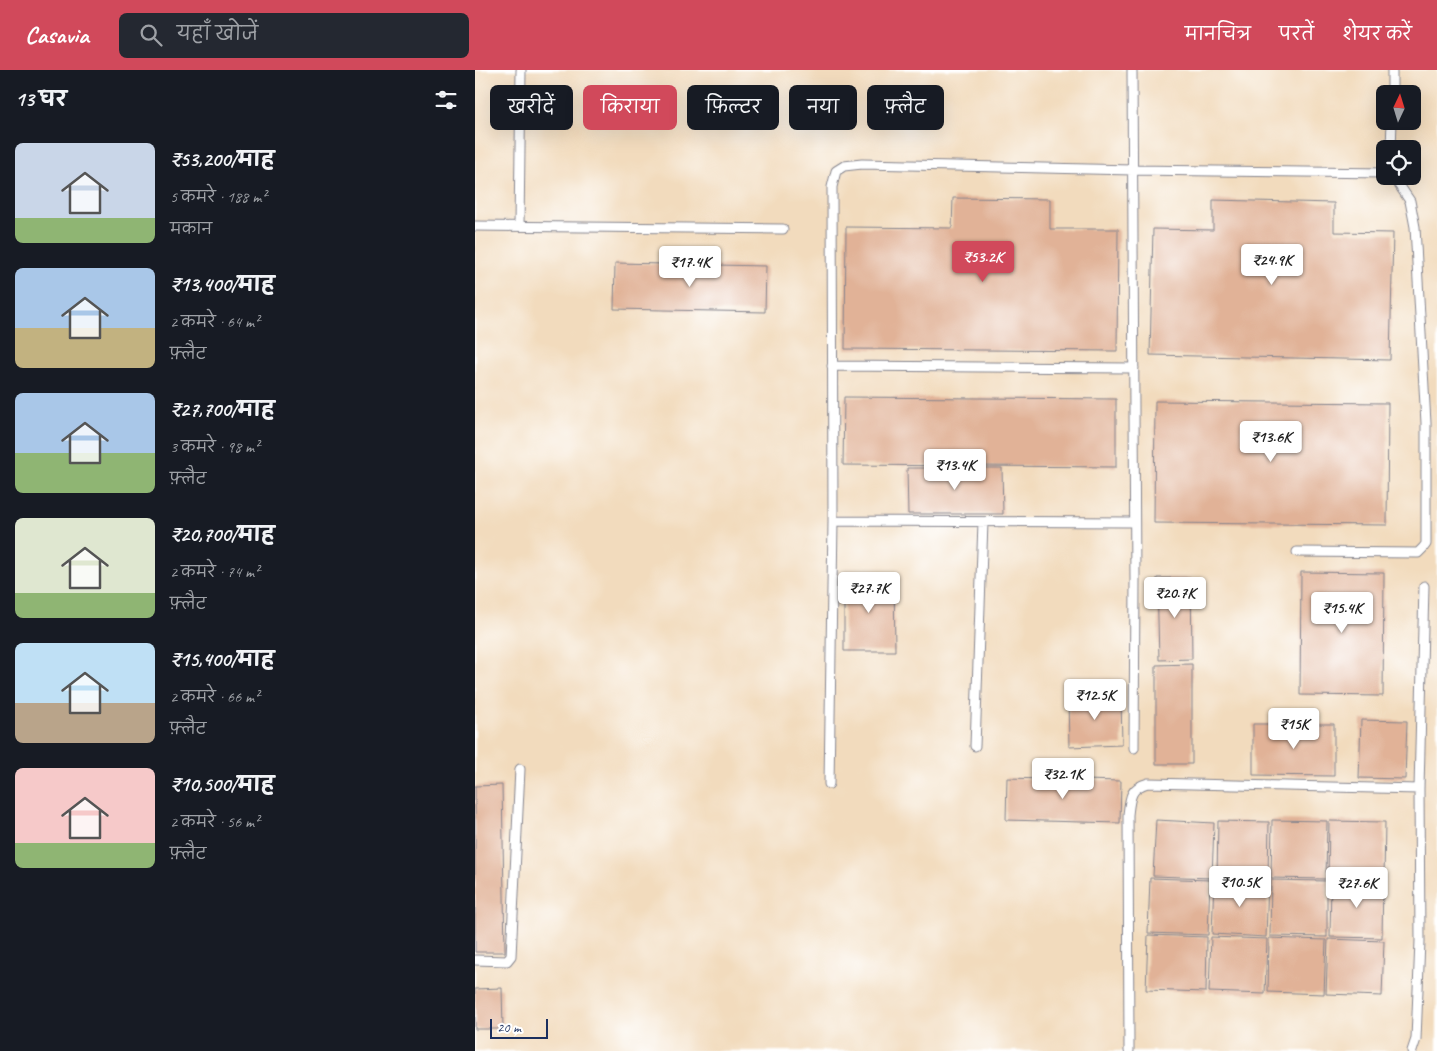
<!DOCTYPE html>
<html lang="hi">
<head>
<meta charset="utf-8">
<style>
  body { margin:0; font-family:Caveat,"Playpen Sans Deva",sans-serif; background:#242831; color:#f1f3f6; height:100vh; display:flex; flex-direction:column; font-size:19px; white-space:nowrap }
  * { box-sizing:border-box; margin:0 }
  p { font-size:16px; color:#9ea1a6 }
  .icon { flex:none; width:28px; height:28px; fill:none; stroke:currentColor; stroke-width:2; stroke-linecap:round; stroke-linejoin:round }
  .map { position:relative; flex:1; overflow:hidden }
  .sheet { display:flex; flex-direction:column; background:#171b24; width:475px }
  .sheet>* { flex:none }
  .top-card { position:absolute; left:15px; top:15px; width:475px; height:45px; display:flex; gap:10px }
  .needle { width:32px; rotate:4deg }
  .fabs { position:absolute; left:901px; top:15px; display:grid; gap:10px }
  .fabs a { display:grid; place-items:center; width:45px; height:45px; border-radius:8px; background:#171b24; box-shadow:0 5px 20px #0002; font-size:25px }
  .scale { position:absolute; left:15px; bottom:12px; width:58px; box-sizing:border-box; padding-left:5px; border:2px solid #1b2f5e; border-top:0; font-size:14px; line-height:18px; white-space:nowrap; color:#1b2f5e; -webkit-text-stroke:4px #fff; paint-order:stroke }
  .price { position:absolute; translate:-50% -42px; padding:0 11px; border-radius:5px; background:#fff; color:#222; font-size:16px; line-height:32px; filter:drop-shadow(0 1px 2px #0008) }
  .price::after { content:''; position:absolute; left:50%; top:30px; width:15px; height:11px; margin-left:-8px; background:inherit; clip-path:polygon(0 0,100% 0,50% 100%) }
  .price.current { background:#d1495b; color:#fff }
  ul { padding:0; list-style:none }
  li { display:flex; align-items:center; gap:15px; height:125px; padding:0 15px }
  li span { display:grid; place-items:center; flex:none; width:140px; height:100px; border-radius:8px; color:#555 }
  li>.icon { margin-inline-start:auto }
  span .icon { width:60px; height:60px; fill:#fffc; stroke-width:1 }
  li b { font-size:21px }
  h2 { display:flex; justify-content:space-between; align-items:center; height:60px; padding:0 15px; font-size:21px }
  .pill { padding:0 18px; border-radius:8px; background:#171b24; box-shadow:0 5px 20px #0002; font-size:18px; line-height:45px }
  .pill.current { background:#d1495b; color:#fff }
  header { display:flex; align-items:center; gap:30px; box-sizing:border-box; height:70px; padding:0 25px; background:#d1495b; color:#fff }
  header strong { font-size:24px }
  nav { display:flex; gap:28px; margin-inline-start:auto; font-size:18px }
  .search { width:350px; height:45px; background:#242831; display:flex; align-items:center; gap:12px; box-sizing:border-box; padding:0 18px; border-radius:8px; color:#9ea1a6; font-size:19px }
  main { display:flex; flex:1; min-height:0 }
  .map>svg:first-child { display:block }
  .building { fill:#e1b297 }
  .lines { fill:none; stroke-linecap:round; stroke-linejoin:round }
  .service-casing { stroke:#86858e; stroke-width:11 }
  .service { stroke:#fff; stroke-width:9 }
</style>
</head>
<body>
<header>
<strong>Casavia</strong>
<div class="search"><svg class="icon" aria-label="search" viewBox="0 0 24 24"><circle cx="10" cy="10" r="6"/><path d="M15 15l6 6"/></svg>यहाँ खोजें</div>
<nav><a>मानचित्र</a><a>परतें</a><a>शेयर करें</a></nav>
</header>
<main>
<section class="sheet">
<h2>13 घर<svg class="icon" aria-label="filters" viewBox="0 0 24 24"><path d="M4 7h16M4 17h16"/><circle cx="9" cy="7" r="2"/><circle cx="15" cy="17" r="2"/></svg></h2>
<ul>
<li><span style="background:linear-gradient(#c9d6e8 75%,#8fb573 0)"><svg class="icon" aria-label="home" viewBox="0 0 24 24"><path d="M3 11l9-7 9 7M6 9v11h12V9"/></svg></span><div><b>₹53,200/माह</b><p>5 कमरे · 188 m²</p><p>मकान</p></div></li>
<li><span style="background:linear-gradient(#a9c7e8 60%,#c2b280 0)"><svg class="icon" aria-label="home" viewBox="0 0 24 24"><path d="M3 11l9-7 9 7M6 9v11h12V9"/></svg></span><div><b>₹13,400/माह</b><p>2 कमरे · 64 m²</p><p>फ़्लैट</p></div></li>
<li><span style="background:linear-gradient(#a9c7e8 60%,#8fb573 0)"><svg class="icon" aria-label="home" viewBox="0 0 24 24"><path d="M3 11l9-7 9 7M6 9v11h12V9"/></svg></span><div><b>₹27,700/माह</b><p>3 कमरे · 98 m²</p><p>फ़्लैट</p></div></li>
<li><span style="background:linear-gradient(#dfe7d0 75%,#8fb573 0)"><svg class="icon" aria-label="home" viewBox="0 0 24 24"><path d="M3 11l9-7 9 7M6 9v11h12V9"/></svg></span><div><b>₹20,700/माह</b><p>2 कमरे · 74 m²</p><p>फ़्लैट</p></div></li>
<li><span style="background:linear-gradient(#bfe0f5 60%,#b9a48a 0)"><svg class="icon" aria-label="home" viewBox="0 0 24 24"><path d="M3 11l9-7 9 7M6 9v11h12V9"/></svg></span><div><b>₹15,400/माह</b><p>2 कमरे · 66 m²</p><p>फ़्लैट</p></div></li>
<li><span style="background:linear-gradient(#f6c9c9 75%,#8fb573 0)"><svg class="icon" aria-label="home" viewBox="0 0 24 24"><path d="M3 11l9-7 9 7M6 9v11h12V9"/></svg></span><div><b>₹10,500/माह</b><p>2 कमरे · 56 m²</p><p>फ़्लैट</p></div></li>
</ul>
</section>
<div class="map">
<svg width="962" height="981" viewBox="0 0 962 981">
  <rect width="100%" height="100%" fill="#fff"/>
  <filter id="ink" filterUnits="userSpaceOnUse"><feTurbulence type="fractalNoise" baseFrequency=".02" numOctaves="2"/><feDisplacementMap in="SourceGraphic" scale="10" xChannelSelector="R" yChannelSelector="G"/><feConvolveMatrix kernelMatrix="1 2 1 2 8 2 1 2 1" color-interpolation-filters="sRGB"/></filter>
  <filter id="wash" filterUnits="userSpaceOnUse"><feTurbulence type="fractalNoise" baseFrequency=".0096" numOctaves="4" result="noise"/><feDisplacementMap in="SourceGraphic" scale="20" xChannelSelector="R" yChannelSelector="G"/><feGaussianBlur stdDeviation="1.12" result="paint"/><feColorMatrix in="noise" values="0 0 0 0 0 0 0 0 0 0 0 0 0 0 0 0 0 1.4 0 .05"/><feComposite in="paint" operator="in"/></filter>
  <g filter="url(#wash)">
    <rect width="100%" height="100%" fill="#f2dbbd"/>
    <g id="blocks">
      <path class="building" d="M478 128 575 129V159H643L642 281 370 279 371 157 477 158Z
        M738 130 859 133V162L918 163 915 290 675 285 678 159 738 160Z
        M140 193 291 196 290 242 139 239Z
        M369 327 641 329V397L368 395Z
        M680 331 913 333 912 455 679 453Z
        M432 398H527L528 444H433Z
        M826 502 909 503 908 626 825 625Z
        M369 507H419L420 581H369Z
        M682 508H716L717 589 684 590Z
        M717 594V694H681V595Z
        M646 626 647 675 594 677 593 627Z
        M886 650 932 651 930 709 884 708Z
        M778 654H859V706L778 705Z
        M532 708 646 711 645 753 531 750Z
        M27 715 30 882H0V716Z
        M681 750 739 753 737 808 678 806Z
        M797 750 852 751 851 809 796 808Z
        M743 751 794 752 793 807H742Z
        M854 751 910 752 909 809 853 808Z
        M675 808 735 810 733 865 673 863Z
        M739 809 793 811 791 867 737 864Z
        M796 810 852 811V867L795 866Z
        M856 811H908L907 868 855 867Z
        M673 865 732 867 731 922 671 920Z
        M736 867 792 869 790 924 734 922Z
        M794 868 851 870 849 924 793 922Z
        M853 869 909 871 907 926 851 924Z
        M27 918 28 959H0V919Z"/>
    </g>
  </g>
  <g filter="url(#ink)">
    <use href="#blocks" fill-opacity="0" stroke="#86858e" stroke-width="1"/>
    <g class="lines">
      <g class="service-casing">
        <path id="service" d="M657 0 660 510 659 678
          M917 24V0
          M916 79 917 51
          M0 156 308 159
          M44 156 46 0
          M357 296 659 298
          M358 451 659 452
          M822 482 943 483 948 478 951 474V353L940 157 935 131 918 106
          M500 676 508 452
          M354 714 358 451 357 117 361 101 369 96 387 94 658 100 910 103
          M0 890 32 891 36 886 45 699
          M654 981 653 745C655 727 655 718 673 713L944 719
          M937 981 941 969 945 871 944 719 949 516"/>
      </g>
      <use href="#service" class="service"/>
    </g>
  </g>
</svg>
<div class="fabs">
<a><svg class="needle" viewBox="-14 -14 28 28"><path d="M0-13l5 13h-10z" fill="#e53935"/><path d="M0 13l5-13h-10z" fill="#9ea1a6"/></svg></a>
<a><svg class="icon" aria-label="locate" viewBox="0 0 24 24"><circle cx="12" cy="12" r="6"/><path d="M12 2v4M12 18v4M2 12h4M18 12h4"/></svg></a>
</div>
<div class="scale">20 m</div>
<b class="price current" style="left:508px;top:213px">₹53.2K</b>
<b class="price" style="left:797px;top:216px">₹24.9K</b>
<b class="price" style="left:215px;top:218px">₹17.4K</b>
<b class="price" style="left:796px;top:393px">₹13.6K</b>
<b class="price" style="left:480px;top:421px">₹13.4K</b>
<b class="price" style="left:394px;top:544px">₹27.7K</b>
<b class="price" style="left:700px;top:549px">₹20.7K</b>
<b class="price" style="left:867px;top:564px">₹15.4K</b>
<b class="price" style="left:620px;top:651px">₹12.5K</b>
<b class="price" style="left:819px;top:680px">₹15K</b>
<b class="price" style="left:588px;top:730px">₹32.1K</b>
<b class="price" style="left:765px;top:838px">₹10.5K</b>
<b class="price" style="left:882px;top:839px">₹27.6K</b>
<div class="top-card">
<a class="pill">खरीदें</a>
<a class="pill current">किराया</a>
<a class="pill">फ़िल्टर</a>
<a class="pill">नया</a>
<a class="pill">फ़्लैट</a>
</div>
</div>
</main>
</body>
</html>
